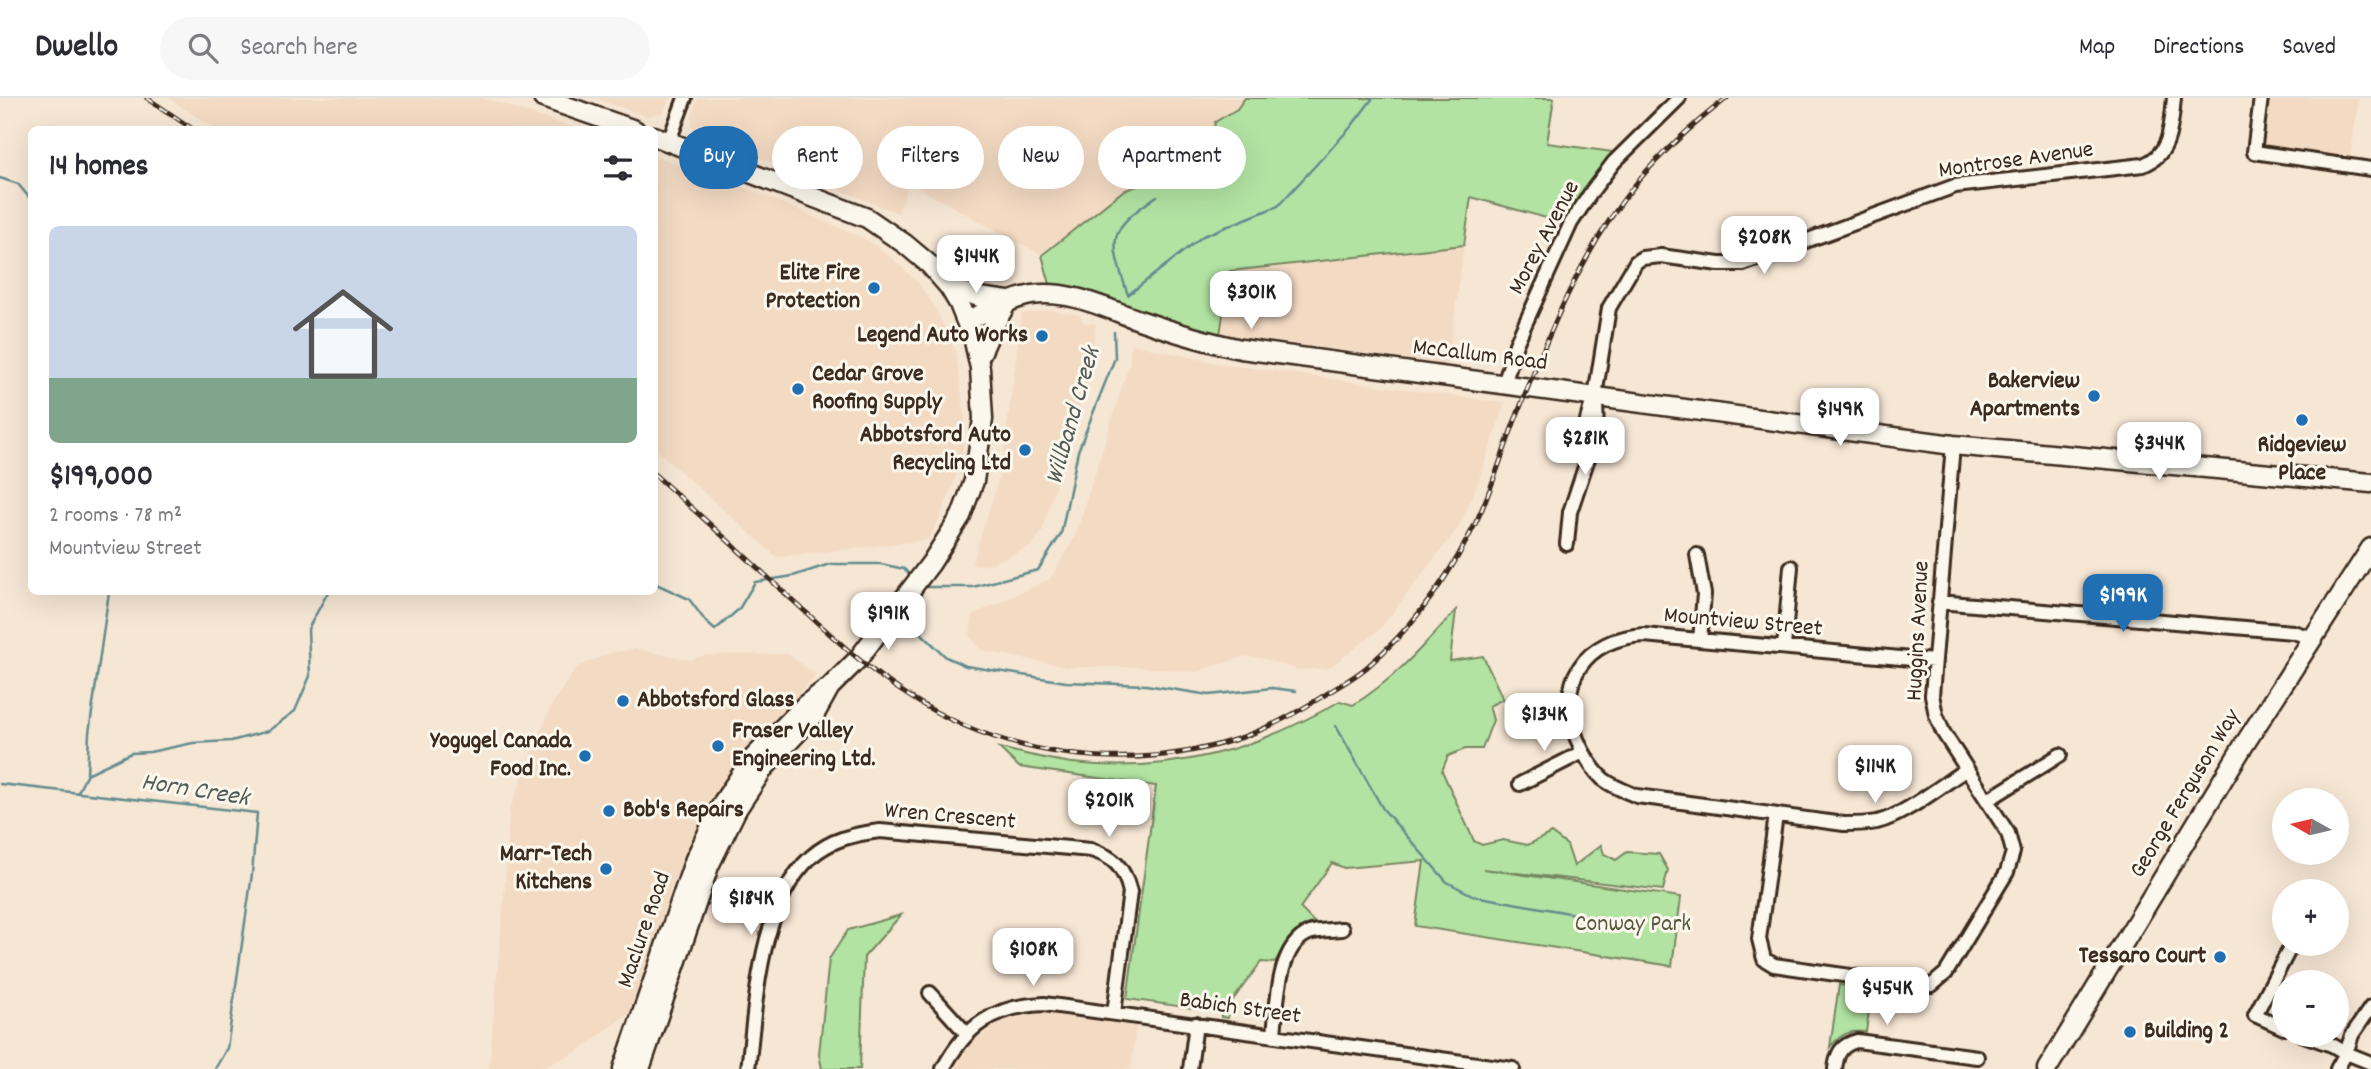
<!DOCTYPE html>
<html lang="en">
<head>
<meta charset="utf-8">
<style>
  body { margin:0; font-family:Dekko,sans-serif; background:#f7f7f7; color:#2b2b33; height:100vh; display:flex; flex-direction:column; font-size:26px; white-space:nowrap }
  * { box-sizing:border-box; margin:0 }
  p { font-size:23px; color:#7c7c81 }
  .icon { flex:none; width:38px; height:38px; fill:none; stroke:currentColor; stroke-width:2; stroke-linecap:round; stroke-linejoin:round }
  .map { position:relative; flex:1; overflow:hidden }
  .panel { position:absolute; left:28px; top:28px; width:630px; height:469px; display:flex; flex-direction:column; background:#fff; border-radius:10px; box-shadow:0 7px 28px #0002 }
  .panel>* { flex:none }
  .top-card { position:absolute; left:679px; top:28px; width:665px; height:63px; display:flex; gap:14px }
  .needle { width:46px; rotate:278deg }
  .controls { position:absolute; left:2272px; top:690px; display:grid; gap:14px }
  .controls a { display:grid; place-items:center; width:77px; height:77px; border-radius:50%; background:#fff; box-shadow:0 7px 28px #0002; font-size:35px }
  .price { position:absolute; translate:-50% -60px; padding:0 16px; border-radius:14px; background:#fff; color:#222; font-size:23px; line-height:46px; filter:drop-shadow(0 2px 4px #0008) }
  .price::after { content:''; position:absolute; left:50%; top:42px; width:21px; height:16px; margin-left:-10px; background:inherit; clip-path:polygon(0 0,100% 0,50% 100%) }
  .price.on { background:#1f6fb2; color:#fff }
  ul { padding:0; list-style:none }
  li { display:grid; align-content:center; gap:14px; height:371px; padding:0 21px }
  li+li { border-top:2px solid #e1e1e2 }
  li span { display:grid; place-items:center; height:217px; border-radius:10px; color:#555 }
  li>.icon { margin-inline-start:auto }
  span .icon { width:126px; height:126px; fill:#fffc; stroke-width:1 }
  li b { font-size:30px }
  h2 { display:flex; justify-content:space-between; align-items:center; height:84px; padding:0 21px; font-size:30px }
  .chip { padding:0 24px; border-radius:32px; background:#fff; box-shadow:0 7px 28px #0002; font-size:24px; line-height:63px }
  .chip.on { background:#1f6fb2; color:#fff }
  header { display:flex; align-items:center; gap:42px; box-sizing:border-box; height:98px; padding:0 35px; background:#fff; border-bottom:2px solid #e1e1e2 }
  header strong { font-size:33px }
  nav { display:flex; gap:38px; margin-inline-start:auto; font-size:24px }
  .search { width:490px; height:63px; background:#f7f7f7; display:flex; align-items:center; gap:18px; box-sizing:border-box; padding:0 24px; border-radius:38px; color:#7c7c81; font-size:26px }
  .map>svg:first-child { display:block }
  .built { fill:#f3dac3 }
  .green { fill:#b2e3a3; stroke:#768660; stroke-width:2 }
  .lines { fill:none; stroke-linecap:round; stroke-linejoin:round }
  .stream { stroke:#638c8e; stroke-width:2.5 }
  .street-casing { stroke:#3b2a1e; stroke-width:18 }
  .secondary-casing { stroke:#3b2a1e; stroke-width:23 }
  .street { stroke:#fbf7ec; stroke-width:12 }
  .secondary { stroke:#fbf7ec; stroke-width:18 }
  .rail-casing { stroke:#3b2a1e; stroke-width:5 }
  .rail { stroke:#fbf7ec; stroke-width:2.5; stroke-dasharray:8; stroke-linecap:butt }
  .poi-dot { fill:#1f6fb2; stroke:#fbf7ec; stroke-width:2.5 }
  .labels { text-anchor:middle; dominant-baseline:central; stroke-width:6; stroke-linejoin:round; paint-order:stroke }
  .street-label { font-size:24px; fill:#3b2a1e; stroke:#fbf7ec }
  .poi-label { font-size:24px; font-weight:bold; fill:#3b2a1e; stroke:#fbf7ec; text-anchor:end }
  .park-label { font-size:24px; fill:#59583f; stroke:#fbf7ec }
  .water-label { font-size:26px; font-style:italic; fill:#4f5b56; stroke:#fbf7ec }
</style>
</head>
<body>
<header>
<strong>Dwello</strong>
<div class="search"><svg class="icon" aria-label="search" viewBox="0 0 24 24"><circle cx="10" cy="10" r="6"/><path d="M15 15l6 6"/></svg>Search here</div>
<nav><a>Map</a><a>Directions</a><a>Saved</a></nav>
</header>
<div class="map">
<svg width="2371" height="971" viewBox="0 0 2371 971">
  <rect width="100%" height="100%" fill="#f6e6d4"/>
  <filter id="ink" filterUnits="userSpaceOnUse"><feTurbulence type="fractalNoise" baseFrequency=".0143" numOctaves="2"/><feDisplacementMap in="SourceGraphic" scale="14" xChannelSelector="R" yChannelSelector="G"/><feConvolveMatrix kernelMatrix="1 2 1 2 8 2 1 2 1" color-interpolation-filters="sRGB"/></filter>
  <g filter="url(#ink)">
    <path class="built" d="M169 0H483L577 31H215Z
      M594 0H671L662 15 646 18Z
      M698 0H1245L1237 11 1215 24 1209 63 1123 93 1042 157 909 85 898 115 699 35 692 28V19Z
      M2262 0H2359L2349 65 2256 52Z
      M655 58 761 96 867 142 893 161 918 185 934 208 956 254 965 322 963 351 955 382 939 421 928 442 777 459 655 351Z
      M1464 147 1448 266 1220 236 1230 173Z
      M1050 212 1079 217 1085 225 1096 226 1089 277 1046 419 1042 434 1030 449 987 467 972 466 1001 374 1022 216Z
      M1130 246 1222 266 1505 305 1476 390 1458 430 1379 532 1329 570 1297 572 1266 561 1246 558 1195 574 1141 569H1067L981 552 970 538 973 517 1050 481 1075 439 1130 264Z
      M635 551 691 562 706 557 788 556 816 577 742 658 714 701 689 747 671 792 629 915 577 954 536 971H489L505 788 509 713 551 608 577 569 610 555Z
      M1040 915 1136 928 1131 971H954L974 942 1002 923Z"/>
    <path class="green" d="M1245 0H1554L1547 45 1620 55 1564 125 1471 99 1464 147 1230 173 1220 236 1145 218 1051 190 1042 157 1123 93 1209 63 1215 24 1237 11Z
      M1456 512 1450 563 1483 558 1503 601 1489 608 1493 622 1482 651H1465L1448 658 1442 673 1474 743 1482 747 1503 742 1528 747 1551 735 1567 747 1574 768 1601 747 1604 756 1616 762 1627 754 1659 756 1668 772 1663 792 1483 771 1681 799 1672 868 1415 828 1424 763 1344 770 1332 765 1300 810 1314 824C1293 831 1284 846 1275 865L1261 864 1230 906 1228 920 1221 919V914L1127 901 1156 688 1019 669 999 650C1023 655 1048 662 1073 665 1170 676 1257 652 1340 603L1353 607C1394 582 1424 547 1456 512Z
      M901 817 864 859 860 971H822L819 956 829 861 848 832Z
      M1839 887 1872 892 1866 934C1849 932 1841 936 1830 949Z"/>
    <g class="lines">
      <path class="stream" d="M0 80 18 86 32 103
        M1157 98C1106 133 1109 140 1128 197L1203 138 1278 108 1350 30 1373 0
        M654 485 689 501 706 524 715 532 739 511 755 484 793 478 830 466H881L904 471 912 479
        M921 489H973L1038 472 1061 436 1078 353 1115 260 1114 234
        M921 489 922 536 946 559 966 568 1066 584 1146 587 1209 597 1272 590 1296 593
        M1336 628 1383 711 1447 784 1474 798 1603 821
        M87 676 131 655 150 654 193 645 231 643 268 633 295 613 310 578 308 531 328 494
        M0 686 257 715 252 776 227 950 215 971
        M78 694 87 676 89 635 109 494"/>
      <g class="street-casing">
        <path id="street" d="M2261 0 2254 54 2371 71
          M669 43 685 0
          M1504 287 1516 246 1571 125 1592 93 1614 64 1679 0
          M1595 298C1598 317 1597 345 1587 363 1581 344 1587 315 1595 298L1609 210 1636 164 1642 160 1661 158 1719 166H1743L1955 88 2143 67C2172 56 2171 26 2174 0
          M1567 446 1570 414 1587 363
          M1697 457 1704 496 1700 542
          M1939 504 2293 534 2312 540
          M1784 549 1791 469
          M1934 563 1644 537C1584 541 1555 584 1577 641 1583 655 1591 670 1603 681 1613 689 1625 693 1637 698L1844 726C1855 726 1866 726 1877 724 1904 718 1943 686 1967 671
          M1520 686 1583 654
          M1988 702 2060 657
          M1776 717 1759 841 1764 861 1774 867 1919 888 1932 887 1946 875 2007 774 2013 754 2008 735 1943 634 1936 617 1932 597 1953 347
          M930 895 966 935
          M2284 930 2255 917 2289 852
          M2301 936 2332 947 2346 955 2352 937 2371 909
          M1274 937C1277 908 1277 848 1309 835 1318 832 1332 832 1342 831
          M748 971C756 906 759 806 811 759 831 741 855 736 880 733L1091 752C1114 759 1124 769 1130 794L1114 915
          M943 971C966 927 995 908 1044 906L1513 971
          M1190 971 1196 926
          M1835 971C1837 955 1841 947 1857 943L1977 959
          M2337 971 2346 955 2371 965"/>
      </g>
      <g class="secondary-casing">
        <path id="secondary" d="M543 0 635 32
          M949 189 979 199 1008 203
          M966 223C987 214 1009 201 1032 197 1069 191 1107 211 1142 223 1174 234 1207 244 1241 251L1953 347 2371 385
          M978 262 993 229 1008 203
          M623 971 695 761 723 704 751 662 805 607 825 592
          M640 971 709 768 737 711 764 670 815 616 830 589 858 561 931 465 961 418 974 383 983 321 980 270 974 243 959 206 949 189 930 167 905 146 867 120 654 38
          M2047 971 2242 650 2371 450"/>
      </g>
      <use href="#street" class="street"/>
      <use href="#secondary" class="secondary"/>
      <g class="rail-casing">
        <path id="rail" d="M147 0 194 32
          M654 376C700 417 745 458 789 499 827 533 863 569 906 596 1000 659 1127 676 1234 642 1266 632 1295 616 1323 598 1337 589 1354 580 1367 569 1410 532 1443 488 1469 438 1488 403 1500 362 1514 325 1547 240 1580 154 1638 83 1664 52 1695 25 1727 0"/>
      </g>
      <use href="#rail" class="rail"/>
    </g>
  </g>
  <g class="poi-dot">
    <circle cx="874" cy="190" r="7"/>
    <circle cx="1042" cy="238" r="7"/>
    <circle cx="798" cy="291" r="7"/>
    <circle cx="2094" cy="298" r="7"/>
    <circle cx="2302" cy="322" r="7"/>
    <circle cx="1025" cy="352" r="7"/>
    <circle cx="623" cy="603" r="7"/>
    <circle cx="718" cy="648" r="7"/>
    <circle cx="585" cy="658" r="7"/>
    <circle cx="609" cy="713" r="7"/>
    <circle cx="606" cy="771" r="7"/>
    <circle cx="2220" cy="859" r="7"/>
    <circle cx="2130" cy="934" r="7"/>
  </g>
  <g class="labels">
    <g class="street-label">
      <text transform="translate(2016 63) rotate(-8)">Montrose Avenue</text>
      <text transform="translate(1545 140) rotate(-62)">Morey Avenue</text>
      <text transform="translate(1480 258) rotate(7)">McCallum Road</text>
      <text transform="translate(1743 525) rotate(5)">Mountview Street</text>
      <text transform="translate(1919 533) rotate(-87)">Huggins Avenue</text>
      <text transform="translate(2186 696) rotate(-59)">George Ferguson Way</text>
      <text transform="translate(950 719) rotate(5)">Wren Crescent</text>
      <text transform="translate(645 832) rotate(-71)">Maclure Road</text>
      <text transform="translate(1240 911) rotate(8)">Babich Street</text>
    </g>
    <g class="poi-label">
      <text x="860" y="176">Elite Fire<tspan x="860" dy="28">Protection</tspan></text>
      <text x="1028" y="238">Legend Auto Works</text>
      <text x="812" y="277" text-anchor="start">Cedar Grove<tspan x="812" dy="28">Roofing Supply</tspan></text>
      <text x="2080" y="284">Bakerview<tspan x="2080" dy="28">Apartments</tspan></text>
      <text x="1011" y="338">Abbotsford Auto<tspan x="1011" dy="28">Recycling Ltd</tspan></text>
      <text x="2302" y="348" text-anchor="middle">Ridgeview<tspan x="2302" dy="28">Place</tspan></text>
      <text x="637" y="603" text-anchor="start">Abbotsford Glass</text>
      <text x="732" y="634" text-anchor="start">Fraser Valley<tspan x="732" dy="28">Engineering Ltd.</tspan></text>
      <text x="571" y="644">Yogugel Canada<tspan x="571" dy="28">Food Inc.</tspan></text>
      <text x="623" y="713" text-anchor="start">Bob's Repairs</text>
      <text x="592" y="757">Marr-Tech<tspan x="592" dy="28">Kitchens</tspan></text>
      <text x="2206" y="859">Tessaro Court</text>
      <text x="2144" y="934" text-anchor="start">Building 2</text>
    </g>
    <g class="park-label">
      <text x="1633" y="827">Conway Park</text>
    </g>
    <g class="water-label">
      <text transform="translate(1074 318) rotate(-74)">Willband Creek</text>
      <text transform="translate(195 693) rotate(9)">Horn Creek</text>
    </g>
  </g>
</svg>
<div class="controls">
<a><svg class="needle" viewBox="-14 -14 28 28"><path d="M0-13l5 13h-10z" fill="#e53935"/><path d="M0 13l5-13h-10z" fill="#7c7c81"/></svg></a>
<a>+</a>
<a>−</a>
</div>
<b class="price" style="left:1764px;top:178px">$208K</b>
<b class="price" style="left:976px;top:197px">$144K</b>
<b class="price" style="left:1251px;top:233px">$301K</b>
<b class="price" style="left:1840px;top:350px">$149K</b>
<b class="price" style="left:1585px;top:379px">$281K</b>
<b class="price" style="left:2159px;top:384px">$344K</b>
<b class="price on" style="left:2123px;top:536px">$199K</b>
<b class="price" style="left:888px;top:554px">$191K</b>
<b class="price" style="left:1544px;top:655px">$134K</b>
<b class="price" style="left:1875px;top:707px">$114K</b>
<b class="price" style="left:1109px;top:741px">$201K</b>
<b class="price" style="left:751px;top:839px">$184K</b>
<b class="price" style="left:1033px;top:890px">$108K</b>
<b class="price" style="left:1887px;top:929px">$454K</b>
<div class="top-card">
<a class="chip on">Buy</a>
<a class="chip">Rent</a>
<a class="chip">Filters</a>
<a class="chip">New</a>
<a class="chip">Apartment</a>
</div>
<section class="panel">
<h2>14 homes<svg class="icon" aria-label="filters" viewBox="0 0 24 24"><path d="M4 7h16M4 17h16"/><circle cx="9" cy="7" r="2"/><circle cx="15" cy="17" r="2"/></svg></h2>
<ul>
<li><span style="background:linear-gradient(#c9d6e8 70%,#7fa58c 0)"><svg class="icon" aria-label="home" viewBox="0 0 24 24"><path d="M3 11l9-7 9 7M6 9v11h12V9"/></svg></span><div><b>$199,000</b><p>2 rooms · 78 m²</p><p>Mountview Street</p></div></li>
</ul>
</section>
</div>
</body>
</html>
